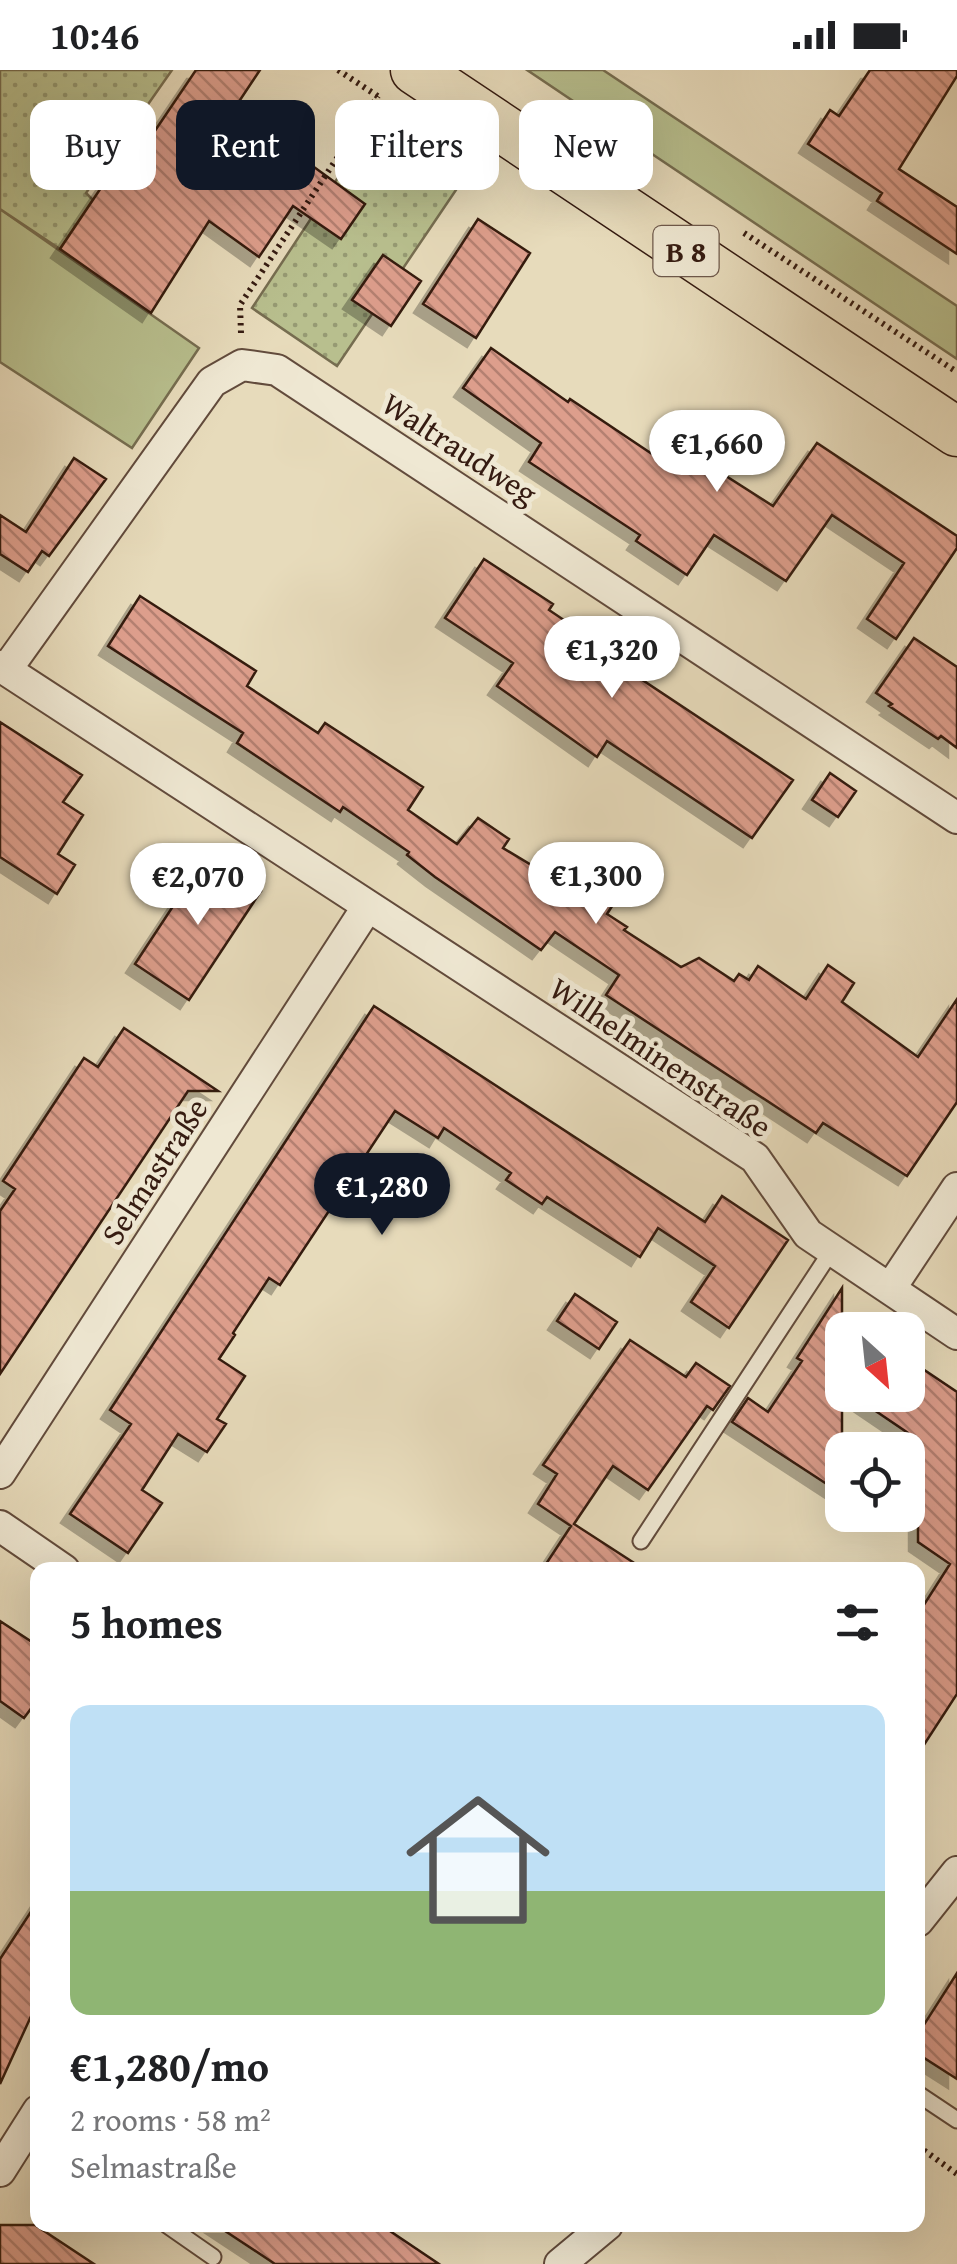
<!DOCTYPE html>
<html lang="en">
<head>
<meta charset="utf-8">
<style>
  body { margin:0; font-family:"Gentium Book Plus",serif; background:#f2f2f2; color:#202124; height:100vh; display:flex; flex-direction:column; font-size:38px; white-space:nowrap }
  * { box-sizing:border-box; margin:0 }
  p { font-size:32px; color:#757577 }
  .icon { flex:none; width:55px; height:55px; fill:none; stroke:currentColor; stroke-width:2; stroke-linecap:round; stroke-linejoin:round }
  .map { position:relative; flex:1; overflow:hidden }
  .details { position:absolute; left:30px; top:1492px; width:895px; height:670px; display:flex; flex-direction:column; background:#fff; border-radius:20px; box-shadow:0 10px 40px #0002 }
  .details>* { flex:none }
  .guide { position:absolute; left:30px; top:30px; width:898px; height:90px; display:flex; gap:20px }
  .needle { width:65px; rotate:153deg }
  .buttons { position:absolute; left:825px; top:1242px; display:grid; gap:20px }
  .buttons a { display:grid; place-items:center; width:100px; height:100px; border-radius:20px; background:#fff; box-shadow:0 10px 40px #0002; font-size:50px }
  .price { position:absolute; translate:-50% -85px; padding:0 22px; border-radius:35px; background:#fff; color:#222; font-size:32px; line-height:65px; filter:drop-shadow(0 2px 5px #0008) }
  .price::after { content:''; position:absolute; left:50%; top:60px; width:30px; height:22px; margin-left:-15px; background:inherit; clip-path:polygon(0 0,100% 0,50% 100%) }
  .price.selected { background:#111827; color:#fff }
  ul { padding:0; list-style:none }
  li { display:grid; align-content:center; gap:20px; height:530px; padding:0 40px }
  li span { display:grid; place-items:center; height:310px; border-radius:20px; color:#555 }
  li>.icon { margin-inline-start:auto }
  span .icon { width:180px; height:180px; fill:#fffc; stroke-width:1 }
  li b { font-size:42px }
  h2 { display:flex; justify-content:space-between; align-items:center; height:120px; padding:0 40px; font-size:42px }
  .chip { padding:0 35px; border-radius:20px; background:#fff; box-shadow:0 10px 40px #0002; font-size:35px; line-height:90px }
  .chip.selected { background:#111827; color:#fff }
  .status { display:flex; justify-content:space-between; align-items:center; height:70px; padding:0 50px; background:#fff; direction:ltr }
  .status svg { height:28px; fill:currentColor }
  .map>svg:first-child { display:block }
  .green { fill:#b8bf8e; stroke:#766d50; stroke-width:2.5 }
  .garden { fill:url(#garden-dots); stroke:#766d50; stroke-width:2.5 }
  .building { fill:url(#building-back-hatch); stroke:#351b11; stroke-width:2.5; filter:url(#shadow) }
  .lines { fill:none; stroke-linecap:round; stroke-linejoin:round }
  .service-casing { stroke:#624b3c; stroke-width:19 }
  .minor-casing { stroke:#624b3c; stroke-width:34 }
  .primary-casing { stroke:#351b11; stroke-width:51 }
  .path { stroke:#351b11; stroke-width:6; stroke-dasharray:2.5 5; stroke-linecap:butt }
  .service { stroke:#efe8d3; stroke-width:15 }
  .minor { stroke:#efe8d3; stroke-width:30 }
  .primary { stroke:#e7dbbb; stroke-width:48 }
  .labels { text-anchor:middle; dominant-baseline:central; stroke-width:10; stroke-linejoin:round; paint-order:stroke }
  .shield { fill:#efe8d3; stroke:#6d584b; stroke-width:2.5 }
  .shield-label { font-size:30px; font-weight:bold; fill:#351b11 }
  .street-label { font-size:32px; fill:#351b11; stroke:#efe8d3 }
</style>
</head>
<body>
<div class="status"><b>10:46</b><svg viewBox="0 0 49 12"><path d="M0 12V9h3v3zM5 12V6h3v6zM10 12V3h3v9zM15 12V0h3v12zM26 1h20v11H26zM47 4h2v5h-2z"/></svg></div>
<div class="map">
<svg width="957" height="2194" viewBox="0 0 957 2194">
  <defs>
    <pattern id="garden-dots" width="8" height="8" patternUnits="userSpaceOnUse" patternTransform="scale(2.5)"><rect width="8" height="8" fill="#b8bf8e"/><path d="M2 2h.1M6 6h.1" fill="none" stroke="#969a73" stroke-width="1.8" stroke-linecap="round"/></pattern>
    <pattern id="building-back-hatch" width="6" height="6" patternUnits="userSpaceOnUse" patternTransform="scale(2.5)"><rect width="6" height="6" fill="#dd9e8c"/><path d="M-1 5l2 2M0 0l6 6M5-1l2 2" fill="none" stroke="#b48071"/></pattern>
    <filter id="shadow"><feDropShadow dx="-9" dy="9" stdDeviation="0" flood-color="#0004"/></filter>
  </defs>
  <rect width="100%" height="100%" fill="#e7dbbb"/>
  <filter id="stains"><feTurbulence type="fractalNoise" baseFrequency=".002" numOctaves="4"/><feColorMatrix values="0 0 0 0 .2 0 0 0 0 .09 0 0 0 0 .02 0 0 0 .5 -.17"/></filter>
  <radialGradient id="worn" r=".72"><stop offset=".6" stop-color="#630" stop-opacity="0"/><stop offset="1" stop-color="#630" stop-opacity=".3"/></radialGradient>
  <path class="green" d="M527 0H603L957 236V289Z
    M0 139 199 278 132 378 0 292Z"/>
  <path class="garden" d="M0 0H172L86 123 93 130 60 179 0 139Z
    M374 53 462 111 337 296 252 238Z"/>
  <path class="building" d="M196 0H260L234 39 365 134 341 169 293 136 259 187 209 151 151 243 60 179 133 70 144 77Z
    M870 0H957V6L899 99 957 137V184L877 131 882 123 808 74 830 40 839 46Z
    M478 149 530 183 476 268 423 234Z
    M383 185 421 211 391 256 352 230Z
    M491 278 568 332 570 329 667 394 679 376 773 436 817 373 957 466V478L896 569 867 549 904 493 832 445 786 511 714 465 687 505 636 471 640 465 529 392 541 373 463 318Z
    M74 388 106 409 49 486 42 481 28 502 0 484V445L26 462Z
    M484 489 553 534 549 540 635 598 632 603 793 710 752 768 607 671 597 687 497 616 513 593 445 548Z
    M140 526 256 601 247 616 318 663 325 653 423 717 408 740 457 774 478 748 509 769 503 778 553 808 562 796 614 833 607 844 627 857 624 860 681 897 699 888 734 911 739 904 749 910 758 896 806 929 828 895 854 913 842 932 918 987 957 929V1032L907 1106 823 1053 816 1063 606 925 619 905 555 862 541 880 435 807 407 785 409 782 343 737 340 742 237 673 243 663 108 576Z
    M914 568 957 597V678L941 666 938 669 889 636 892 634 876 623Z
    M0 652 82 705 63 732 83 745 58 784 75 795 57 824 0 787Z
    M830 703 856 721 838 747 812 730Z
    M206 786 261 821 189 930 135 894Z
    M374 936 705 1152 722 1126 788 1170 729 1258 691 1232 715 1196 658 1158 640 1187 547 1127 542 1134 506 1110 511 1103 444 1058 438 1068 395 1041 280 1215 269 1208 233 1263 235 1265 219 1289 245 1306 217 1349 226 1354 207 1382 178 1364 142 1420 162 1433 128 1483 70 1444 131 1354 110 1340Z
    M124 958 218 1021H188L0 1304V1141L15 1119 3 1111 84 988 98 997Z
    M842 1218V1424L732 1352 748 1328 768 1342 802 1291 797 1288Z
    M575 1224 617 1252 599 1279 557 1251Z
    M630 1270 686 1307 696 1293 730 1316 713 1340 707 1336 648 1420 613 1396 574 1454 645 1500H542L571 1456 538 1434 557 1404 543 1395Z
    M908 1289 957 1322V1624L918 1684V1544L950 1494 918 1472V1406L908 1421V1363L852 1325H908Z
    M0 1551 38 1576V1629L24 1648 0 1631Z
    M38 1831V1931L0 2014V1889Z
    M957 1903V2009L918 1984V1964Z
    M0 2155H35L94 2194H0Z
    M216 2155H381L439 2194H275Z"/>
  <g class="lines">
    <g class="service-casing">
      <path id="service" d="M641 1471 832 1180
        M918 2024 957 2050
        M167 2155 213 2187"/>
    </g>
    <g class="minor-casing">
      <path id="minor" d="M0 596 755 1088 808 1164 957 1264
        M6 600 212 312 242 295 277 300 957 748
        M890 1219 957 1118
        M0 1403 368 836
        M0 1456 64 1500
        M918 1851 957 1802
        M0 2101 38 2041
        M560 2194 607 2155"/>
    </g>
    <g class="primary-casing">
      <path id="primary" d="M415 0 957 362"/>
    </g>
    <path class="path" d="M338 0 379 27
      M744 163 957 302
      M241 263 240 235 378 26
      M918 2076 957 2104"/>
    <use href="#service" class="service"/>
    <use href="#minor" class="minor"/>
    <use href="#primary" class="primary"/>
  </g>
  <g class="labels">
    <rect class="shield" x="653.5" y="156" width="65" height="50" rx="8"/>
    <g class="shield-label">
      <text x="686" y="181">B 8</text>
    </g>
    <g class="street-label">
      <text transform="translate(460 378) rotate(33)">Waltraudweg</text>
      <text transform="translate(661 987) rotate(34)">Wilhelminenstraße</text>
      <text transform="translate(154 1101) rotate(-57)">Selmastraße</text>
    </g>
  </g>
  <rect width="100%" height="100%" filter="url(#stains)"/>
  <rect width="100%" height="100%" fill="url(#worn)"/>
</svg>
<div class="buttons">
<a><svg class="needle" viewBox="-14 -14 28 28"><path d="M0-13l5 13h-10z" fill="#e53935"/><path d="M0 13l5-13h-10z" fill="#757577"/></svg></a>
<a><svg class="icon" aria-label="locate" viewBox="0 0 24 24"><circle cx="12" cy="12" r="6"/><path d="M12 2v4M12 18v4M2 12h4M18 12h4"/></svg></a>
</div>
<b class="price" style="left:717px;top:425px">€1,660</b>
<b class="price" style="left:612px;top:631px">€1,320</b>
<b class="price" style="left:596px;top:857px">€1,300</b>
<b class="price" style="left:198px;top:858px">€2,070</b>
<b class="price selected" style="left:382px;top:1168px">€1,280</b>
<div class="guide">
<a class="chip">Buy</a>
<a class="chip selected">Rent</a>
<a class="chip">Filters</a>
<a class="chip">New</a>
</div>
<section class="details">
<h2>5 homes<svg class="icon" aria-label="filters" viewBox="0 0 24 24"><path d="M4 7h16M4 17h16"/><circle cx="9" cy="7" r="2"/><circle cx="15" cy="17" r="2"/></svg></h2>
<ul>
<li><span style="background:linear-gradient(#bfe0f5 60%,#8fb573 0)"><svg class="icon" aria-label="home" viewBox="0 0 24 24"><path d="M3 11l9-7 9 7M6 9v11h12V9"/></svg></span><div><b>€1,280/mo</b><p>2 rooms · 58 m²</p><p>Selmastraße</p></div></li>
</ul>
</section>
</div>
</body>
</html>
